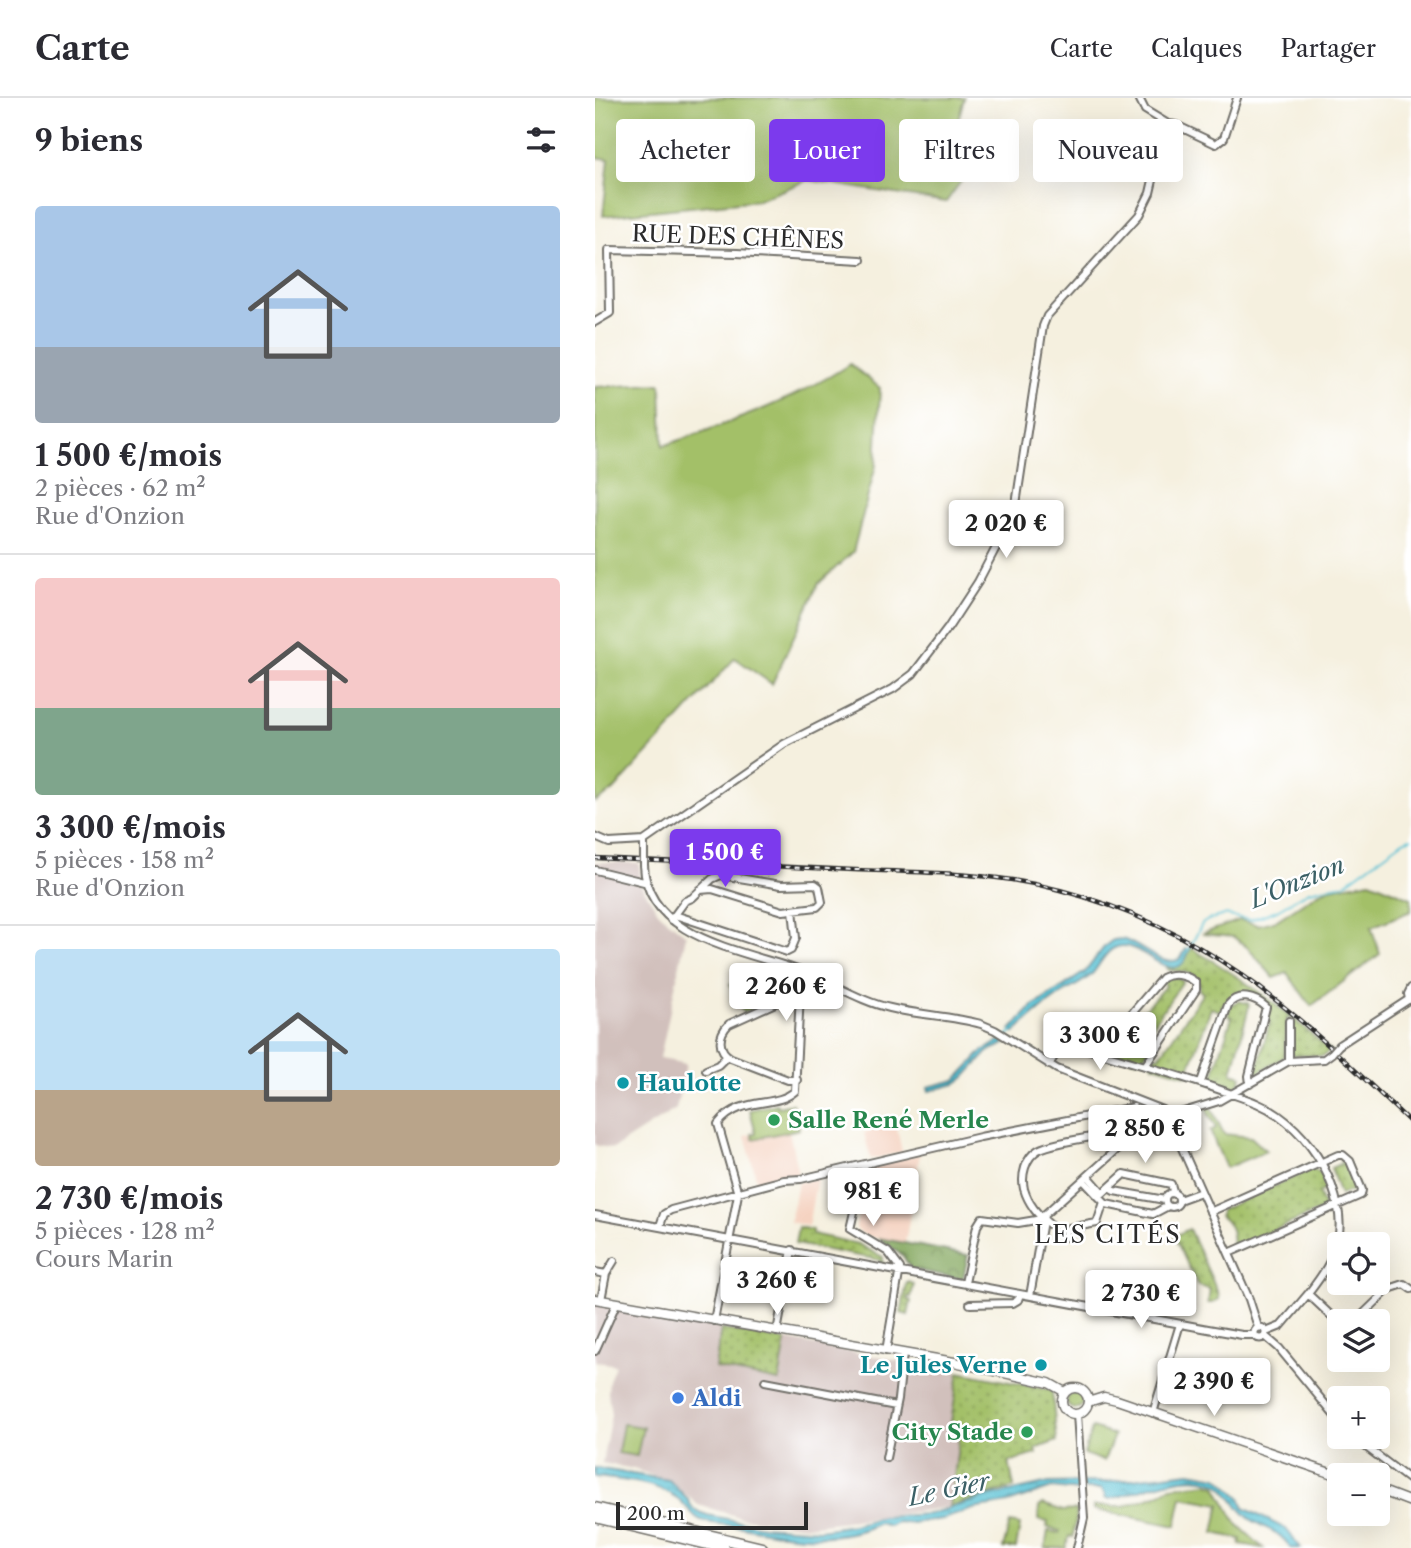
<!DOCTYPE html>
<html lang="fr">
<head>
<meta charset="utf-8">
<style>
  body { margin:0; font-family:"Libre Caslon Text",serif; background:#f7f7f7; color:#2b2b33; height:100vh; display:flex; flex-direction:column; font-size:26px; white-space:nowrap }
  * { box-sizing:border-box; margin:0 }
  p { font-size:23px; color:#7c7c81 }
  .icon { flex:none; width:38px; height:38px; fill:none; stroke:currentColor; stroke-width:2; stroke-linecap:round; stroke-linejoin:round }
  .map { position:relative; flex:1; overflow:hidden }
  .side { display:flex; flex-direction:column; background:#fff; width:595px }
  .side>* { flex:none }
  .hud { position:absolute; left:21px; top:21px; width:665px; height:63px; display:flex; gap:14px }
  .fabs { position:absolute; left:732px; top:1134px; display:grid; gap:14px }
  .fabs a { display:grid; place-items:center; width:63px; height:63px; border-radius:7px; background:#fff; box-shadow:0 7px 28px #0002; font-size:35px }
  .scale { position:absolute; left:21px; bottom:18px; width:192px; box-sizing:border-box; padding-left:7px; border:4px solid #2b2b2b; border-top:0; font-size:19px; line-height:24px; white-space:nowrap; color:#2b2b2b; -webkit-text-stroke:5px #fff; paint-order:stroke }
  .price { position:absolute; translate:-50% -60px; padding:0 16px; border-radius:7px; background:#fff; color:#222; font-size:23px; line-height:46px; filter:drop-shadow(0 2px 4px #0008) }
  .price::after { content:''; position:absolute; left:50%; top:42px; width:21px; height:16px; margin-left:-10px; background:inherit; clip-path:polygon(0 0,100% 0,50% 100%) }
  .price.on { background:#7c3aed; color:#fff }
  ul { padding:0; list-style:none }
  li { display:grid; align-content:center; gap:14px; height:371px; padding:0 35px }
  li+li { border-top:2px solid #e1e1e2 }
  li span { display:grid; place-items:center; height:217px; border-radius:7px; color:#555 }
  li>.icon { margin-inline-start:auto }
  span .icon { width:126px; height:126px; fill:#fffc; stroke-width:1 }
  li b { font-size:30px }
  h2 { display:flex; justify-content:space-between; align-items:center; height:84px; padding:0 35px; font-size:30px }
  .pill { padding:0 24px; border-radius:7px; background:#fff; box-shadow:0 7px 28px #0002; font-size:24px; line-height:63px }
  .pill.on { background:#7c3aed; color:#fff }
  header { display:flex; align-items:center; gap:42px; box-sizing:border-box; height:98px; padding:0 35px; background:#fff; border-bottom:2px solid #e1e1e2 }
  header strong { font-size:33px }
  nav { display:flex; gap:38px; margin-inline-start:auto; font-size:24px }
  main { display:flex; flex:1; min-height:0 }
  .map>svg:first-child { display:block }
  .built { fill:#f5d3c1 }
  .industrial { fill:#d1c0bc }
  .grass { fill:#a3c067; stroke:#677649; stroke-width:2 }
  .forest { fill:url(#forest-crowns); stroke:#566844; stroke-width:2 }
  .park { fill:url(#park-dots); stroke:#677649; stroke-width:2 }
  .water { fill:url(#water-ripples); stroke:#427680; stroke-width:2 }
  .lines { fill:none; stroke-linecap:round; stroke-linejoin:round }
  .stream { stroke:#58c1d4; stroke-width:2 }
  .minor-tunnel { stroke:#cdc9bb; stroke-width:6; stroke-dasharray:6 3; stroke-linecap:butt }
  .minor-casing { stroke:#72706a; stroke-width:10 }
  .secondary-casing { stroke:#72706a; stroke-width:11 }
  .trunk-casing { stroke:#72706a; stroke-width:13 }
  .minor { stroke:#fff; stroke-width:6 }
  .secondary { stroke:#fff; stroke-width:8 }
  .trunk { stroke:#fff; stroke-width:10 }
  .rail-casing { stroke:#2b2b2b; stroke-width:4.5 }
  .rail { stroke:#fff; stroke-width:2; stroke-dasharray:5; stroke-linecap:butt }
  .minor-bridge-casing { stroke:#72706a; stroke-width:10; stroke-linecap:butt }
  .minor-bridge { stroke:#fff; stroke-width:6 }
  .culture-dot { fill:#0f9aa8; stroke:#fff; stroke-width:2.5 }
  .leisure-dot { fill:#2e9e5b; stroke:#fff; stroke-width:2.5 }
  .shop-dot { fill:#3f7fe0; stroke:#fff; stroke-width:2.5 }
  .labels { text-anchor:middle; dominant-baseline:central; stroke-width:5; stroke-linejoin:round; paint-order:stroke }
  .street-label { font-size:23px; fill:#2b2b2b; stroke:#fff }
  .culture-label { font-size:23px; font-weight:bold; fill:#0d838f; stroke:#fff; text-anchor:start }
  .leisure-label { font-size:23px; font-weight:bold; fill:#27864d; stroke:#fff; text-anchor:start }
  .shop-label { font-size:23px; font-weight:bold; fill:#366cbe; stroke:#fff; text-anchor:start }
  .water-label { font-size:24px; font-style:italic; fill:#3b6066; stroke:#fff }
  .neighbourhood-label { font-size:24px; letter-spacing:2px; fill:#2b2b2b; stroke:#fff }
</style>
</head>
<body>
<header>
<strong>Carte</strong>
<nav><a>Carte</a><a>Calques</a><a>Partager</a></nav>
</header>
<main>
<section class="side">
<h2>9 biens<svg class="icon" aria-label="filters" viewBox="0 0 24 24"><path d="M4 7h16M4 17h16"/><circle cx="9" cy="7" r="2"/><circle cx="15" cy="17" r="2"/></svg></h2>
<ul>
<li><span style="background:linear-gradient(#a9c7e8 65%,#9aa5b1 0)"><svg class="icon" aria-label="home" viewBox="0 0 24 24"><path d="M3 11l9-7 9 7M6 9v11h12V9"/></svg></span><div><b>1 500 €/mois</b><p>2 pièces · 62 m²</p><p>Rue d'Onzion</p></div></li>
<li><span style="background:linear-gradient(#f6c9c9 60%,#7fa58c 0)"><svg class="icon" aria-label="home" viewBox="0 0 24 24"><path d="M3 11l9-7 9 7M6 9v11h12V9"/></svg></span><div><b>3 300 €/mois</b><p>5 pièces · 158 m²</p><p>Rue d'Onzion</p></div></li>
<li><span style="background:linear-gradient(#bfe0f5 65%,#b9a48a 0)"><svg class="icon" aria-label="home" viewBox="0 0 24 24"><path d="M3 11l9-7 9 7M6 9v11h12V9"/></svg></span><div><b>2 730 €/mois</b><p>5 pièces · 128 m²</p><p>Cours Marin</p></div></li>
</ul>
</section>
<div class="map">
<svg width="816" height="1450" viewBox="0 0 816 1450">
  <defs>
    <pattern id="forest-crowns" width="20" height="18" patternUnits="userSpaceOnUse" patternTransform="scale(1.75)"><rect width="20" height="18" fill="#82a65c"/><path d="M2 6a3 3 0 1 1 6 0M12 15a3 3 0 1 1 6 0" fill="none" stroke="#6b874c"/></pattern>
    <pattern id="park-dots" width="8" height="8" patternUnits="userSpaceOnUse" patternTransform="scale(1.75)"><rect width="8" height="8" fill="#a3c067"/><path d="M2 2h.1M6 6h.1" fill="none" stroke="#859c55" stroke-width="1.8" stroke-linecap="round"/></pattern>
    <pattern id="water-ripples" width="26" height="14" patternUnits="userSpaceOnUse" patternTransform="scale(1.75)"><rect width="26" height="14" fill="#58c1d4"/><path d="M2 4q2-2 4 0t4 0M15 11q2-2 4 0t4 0" fill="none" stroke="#499dac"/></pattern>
  </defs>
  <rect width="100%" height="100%" fill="#fff"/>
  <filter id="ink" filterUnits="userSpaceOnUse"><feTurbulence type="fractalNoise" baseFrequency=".0143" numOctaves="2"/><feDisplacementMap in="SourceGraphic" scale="14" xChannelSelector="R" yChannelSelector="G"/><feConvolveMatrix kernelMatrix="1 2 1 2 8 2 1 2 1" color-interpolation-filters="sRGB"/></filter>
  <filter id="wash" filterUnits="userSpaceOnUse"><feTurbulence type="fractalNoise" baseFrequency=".00686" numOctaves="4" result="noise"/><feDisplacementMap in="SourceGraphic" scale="28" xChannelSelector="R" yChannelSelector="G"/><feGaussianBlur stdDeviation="1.57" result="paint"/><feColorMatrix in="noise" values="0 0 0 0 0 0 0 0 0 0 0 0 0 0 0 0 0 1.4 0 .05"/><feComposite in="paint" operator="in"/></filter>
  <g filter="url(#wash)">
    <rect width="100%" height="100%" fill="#f5f0df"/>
    <path class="built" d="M301 1026 307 1054 276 1061 269 1035Z
      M194 1033 203 1076 163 1087 150 1038 157 1036 159 1040H162Z
      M325 1056 310 1146 271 1138 261 1130 271 1075 281 1065Z
      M222 1080 213 1128 195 1124 203 1085Z"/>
    <path class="industrial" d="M0 764 44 765 46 787 65 816 91 837 65 960 91 966 81 1011 18 1051 0 1047Z
      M0 1206 364 1274 356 1323 366 1326 355 1409 213 1428 148 1420 103 1407 76 1384 39 1371 7 1365 16 1317 13 1294 14 1283 20 1267 0 1263Z"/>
    <path class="grass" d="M0 0H369L360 34 386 56 351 104 213 82 163 102 8 118 14 61 0 59Z
      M255 266 285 290 281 367 258 454 223 486 177 586 140 560 18 693 0 704V289L66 286 68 348C133 325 197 304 255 266Z
      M775 783 816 800V813L776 829 785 856 716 908 692 875 679 880 653 850 639 839 607 836 645 822 663 827 682 822 723 795 735 790Z
      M182 1006 183 1009 197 1006 204 1031 158 1041 157 1036 161 1035 155 1012Z
      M610 1010H616L629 1036 656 1039 671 1053 631 1070 615 1033 621 1030Z
      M472 1303a8 8 0 1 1 16 0a8 8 0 1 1-16 0Z
      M28 1326 48 1329 42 1358 23 1355Z
      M497 1330 519 1337 509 1363 489 1356Z
      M613 1385 621 1388 642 1426 668 1450 645 1446 646 1441 619 1435 625 1406 587 1399 581 1428 498 1411V1408H529L562 1397 576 1389Z
      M448 1406 468 1413 482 1412 478 1439 474 1438 471 1450H450L453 1433 464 1435 465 1433 452 1429 453 1424 443 1422 444 1409Z
      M415 1425 425 1427 421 1450H408Z"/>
    <path class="forest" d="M283 1140 373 1157 368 1181 316 1171 308 1158Z"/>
    <path class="park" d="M596 850C649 880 691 912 735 953L728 958 697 957V921L692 920 689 959 661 976 659 969H663L675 923 671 921 674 908 670 903 645 895 633 900 625 913 616 910 592 977 558 967 557 961 560 957 564 959 608 895 604 892C607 873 588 874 573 872L572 869C588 870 589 862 596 850Z
      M154 878 167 905 148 915 135 887Z
      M579 879 588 883 544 947 554 951 547 961 540 962 513 953 511 949 516 941 521 944 571 887 567 883Z
      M643 903 653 905 654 908 637 975 647 978 644 987 637 990 611 981 613 976 618 977 637 919 633 917 636 907Z
      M745 1060 751 1062 765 1094 763 1095 760 1091 745 1097 736 1070 747 1065Z
      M717 1071 728 1076V1086L733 1090 723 1095 730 1110 643 1148 637 1147C639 1135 635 1125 625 1118L626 1112Z
      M203 1129 217 1132V1136L263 1146 288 1159V1168L285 1167V1162L200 1146Z
      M594 1131 624 1197V1201L618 1205H613L615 1191 603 1188 579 1138Z
      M312 1184 319 1186 316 1199 313 1198 312 1201 316 1203 313 1217 306 1215Z
      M126 1231 191 1243 184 1283 120 1270Z
      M364 1274 454 1292 457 1294 462 1343 440 1351 441 1356 414 1364 419 1389 355 1409 366 1326 356 1324Z"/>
    <path class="water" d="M527 841C545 845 569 873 586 860L591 851 594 853C582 894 549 846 527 848 511 849 506 866 497 876 488 885 475 890 465 897 448 909 433 921 419 935L416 932 437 909 490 874 510 848 518 842Z
      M406 942 410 946 394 953 369 980 360 986 334 993 333 989 361 982 388 953Z
      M0 1370 74 1382 92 1400 98 1411 112 1417 168 1428 224 1432 258 1427 286 1419 334 1416 396 1398 454 1385 511 1384 595 1374 623 1379 645 1399 649 1410 691 1431 706 1450H696C681 1429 670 1433 653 1419 641 1410 636 1395 624 1387 595 1368 544 1395 514 1401L510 1400V1395L506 1391H490V1389L483 1388V1393L457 1390 413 1405 378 1411 348 1421 316 1425 302 1424 294 1428 284 1425C243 1446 192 1438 148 1429 134 1426 119 1427 106 1422 96 1418 91 1406 82 1400 59 1384 28 1382 0 1379Z"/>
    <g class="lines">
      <path class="stream" d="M593 853 607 826 613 822 629 817 655 822 682 812 714 793 749 786 808 743 816 740
        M407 943 418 932"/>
    </g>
  </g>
  <g filter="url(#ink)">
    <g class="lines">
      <path class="minor-tunnel" d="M454 1126 462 1132"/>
      <g class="minor-casing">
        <path id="minor" d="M544 0 550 12 573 26
          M0 224 15 215 14 152 142 155 266 162
          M0 739 14 745 49 743V752
          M49 743 189 646 298 591 318 576 353 530 383 484 420 413 448 228 452 218 544 117 555 95 562 65 560 45 564 37 573 26 581 27 621 46 629 40 642 0
          M49 767C51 843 156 853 211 875 239 886 267 904 295 910 325 917 356 918 386 926L400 932 462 971 567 1012 574 1021 654 1201 663 1229
          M0 772 49 784
          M78 819 83 818 192 854 196 852 201 840 198 812
          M76 822 90 803 97 800 117 781 126 777 186 787 220 786 224 789 227 804 222 809 188 813 117 791 105 792
          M814 902 813 896 816 890
          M694 923V963
          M744 947 816 900
          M503 955 567 880C578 874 593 877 601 885V892L550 968
          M454 967 465 949 475 946C528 962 582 976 634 995 651 1001 668 1006 683 1017 707 1034 727 1060 737 1088 754 1135 742 1158 713 1196
          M111 972 123 967 132 958
          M202 982H193L136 960C122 952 123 937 134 926L200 896H205
          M606 984 633 907C643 894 660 899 671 909L654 978 655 986
          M270 1067 255 1131 293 1154 305 1170 291 1253
          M493 1078 508 1095 504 1099 511 1106 558 1116 573 1108
          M488 1082 504 1099
          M514 1090 519 1093 570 1102
          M508 1095 529 1076 576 1086 579 1096
          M570 1102a7 7 0 1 1 14 0a7 7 0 1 1-14 0Z
          M584 1102 606 1094
          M615 1114 743 1057H748L755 1063 767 1092 766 1097 634 1155
          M0 1117 613 1231 647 1237H660
          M454 1126C443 1118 433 1105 429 1091 426 1078 430 1060 443 1052 456 1044 509 1037 528 1034H534L537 1038
          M65 1128 69 1116 76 1112 189 1082 206 1081 385 1039 539 1009 548 1014 553 1030
          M470 1139V1134L474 1130 502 1125 509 1104
          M0 1174 11 1176 19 1163
          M370 1185 382 1128 387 1120 423 1125 447 1121
          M435 1198 449 1117 537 1038 567 1027 582 1016 624 1003 694 963 729 961 737 955
          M6 1202 11 1176
          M375 1206 418 1205 423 1202 425 1196
          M119 1223 143 1096 123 1026C146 997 180 1011 200 993L205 896 212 875
          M761 1223 794 1191 809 1186 816 1191
          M659.5 1235a5.5 5.5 0 1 1 11 0a5.5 5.5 0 1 1-11 0Z
          M182 1234 197 1152
          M671 1234 686 1228 713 1196 744 1225
          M670 1238 684 1250 744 1323
          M0 1253 21 1206
          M170 1283 301 1308
          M558 1315 585 1226
          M482 1316 489 1420 482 1450
          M758 1339 816 1383
          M291 1360 303 1301 308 1256"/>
      </g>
      <g class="secondary-casing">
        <path id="secondary" d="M0 1201 359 1264 454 1285 470 1294
          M467 1303a13 13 0 1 1 26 0a13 13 0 1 1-26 0Z
          M493 1304 509 1299 522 1302 744 1378
          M782 1391 816 1404"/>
      </g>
      <g class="trunk-casing">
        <path id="trunk" d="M0 1410 167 1450
          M0 1419 129 1450"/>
      </g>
      <use href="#minor" class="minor"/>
      <use href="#secondary" class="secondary"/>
      <use href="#trunk" class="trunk"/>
      <g class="rail-casing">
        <path id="rail" d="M0 760C79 764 158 768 238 771 297 774 358 773 417 782 481 792 549 817 605 850 685 896 749 962 816 1025"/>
      </g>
      <use href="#rail" class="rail"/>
      <g class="minor-bridge-casing">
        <path id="minor-bridge" d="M49 767V752
          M737 955 744 947"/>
      </g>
      <use href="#minor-bridge" class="minor-bridge"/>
    </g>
  </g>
  <g class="culture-dot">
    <circle cx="28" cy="985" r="7"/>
    <circle cx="446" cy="1267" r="7"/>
  </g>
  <g class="leisure-dot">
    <circle cx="179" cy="1022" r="7"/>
    <circle cx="432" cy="1334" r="7"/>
  </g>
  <circle class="shop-dot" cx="83" cy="1300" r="7"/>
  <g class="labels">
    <g class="street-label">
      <text transform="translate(143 139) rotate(2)">RUE DES CHÊNES</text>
    </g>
    <g class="culture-label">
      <text x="42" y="985">Haulotte</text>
      <text x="432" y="1267" text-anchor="end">Le Jules Verne</text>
    </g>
    <g class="leisure-label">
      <text x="193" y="1022">Salle René Merle</text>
      <text x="418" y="1334" text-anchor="end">City Stade</text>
    </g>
    <g class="shop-label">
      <text x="97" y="1300">Aldi</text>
    </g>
    <g class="water-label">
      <text transform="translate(702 784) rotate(-22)">L'Onzion</text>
      <text transform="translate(354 1391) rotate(-12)">Le Gier</text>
    </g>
    <g class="neighbourhood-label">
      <text x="513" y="1136">LES CITÉS</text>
    </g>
  </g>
</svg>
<div class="fabs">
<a><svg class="icon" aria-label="locate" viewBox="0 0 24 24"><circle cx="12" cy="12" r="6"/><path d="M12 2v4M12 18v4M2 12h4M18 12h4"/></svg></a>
<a><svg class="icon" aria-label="layers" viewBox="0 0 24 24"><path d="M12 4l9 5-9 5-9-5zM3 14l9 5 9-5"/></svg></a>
<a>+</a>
<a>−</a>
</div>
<div class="scale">200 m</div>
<b class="price" style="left:411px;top:462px">2 020 €</b>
<b class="price on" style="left:130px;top:791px">1 500 €</b>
<b class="price" style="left:191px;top:925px">2 260 €</b>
<b class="price" style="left:505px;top:974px">3 300 €</b>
<b class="price" style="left:550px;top:1067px">2 850 €</b>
<b class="price" style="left:278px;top:1130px">981 €</b>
<b class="price" style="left:182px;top:1219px">3 260 €</b>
<b class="price" style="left:546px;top:1232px">2 730 €</b>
<b class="price" style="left:619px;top:1320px">2 390 €</b>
<div class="hud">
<a class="pill">Acheter</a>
<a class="pill on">Louer</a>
<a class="pill">Filtres</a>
<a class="pill">Nouveau</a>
</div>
</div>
</main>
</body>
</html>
